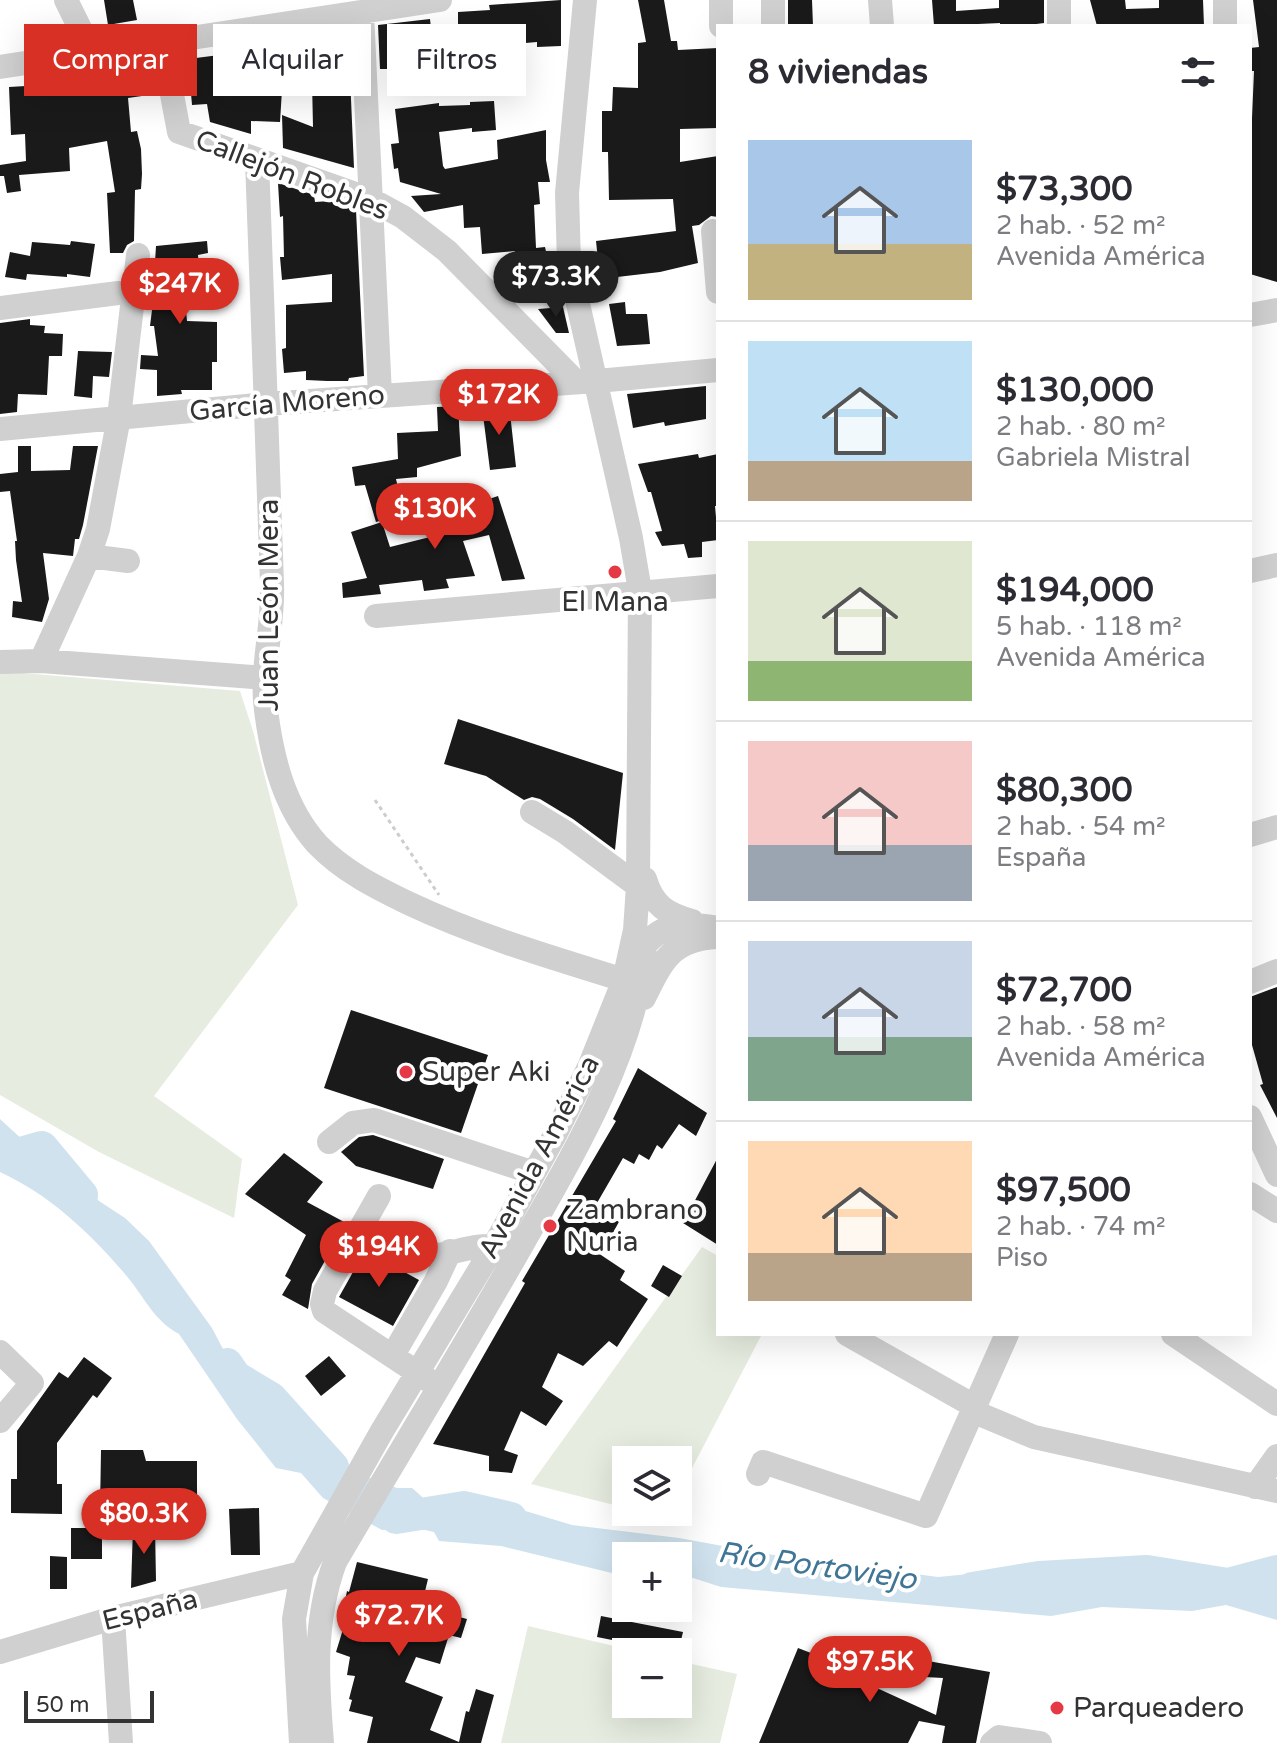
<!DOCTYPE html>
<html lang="es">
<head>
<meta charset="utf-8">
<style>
  body { margin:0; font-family:"Varela Round",sans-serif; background:#f2f2f3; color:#2b2b33; height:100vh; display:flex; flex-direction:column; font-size:30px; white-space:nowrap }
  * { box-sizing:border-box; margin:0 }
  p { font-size:26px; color:#7c7c81 }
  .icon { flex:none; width:44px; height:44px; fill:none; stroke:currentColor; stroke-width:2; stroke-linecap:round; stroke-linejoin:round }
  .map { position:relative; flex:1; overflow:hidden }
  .side { position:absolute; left:716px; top:24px; width:536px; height:1312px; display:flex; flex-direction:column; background:#fff; border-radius:0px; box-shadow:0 8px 32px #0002 }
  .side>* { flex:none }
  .top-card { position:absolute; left:24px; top:24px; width:572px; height:72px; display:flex; gap:16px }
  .tools { position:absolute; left:612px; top:1446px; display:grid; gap:16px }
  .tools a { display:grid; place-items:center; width:80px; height:80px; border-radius:0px; background:#fff; box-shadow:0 8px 32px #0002; font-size:40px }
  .scale { position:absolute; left:24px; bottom:20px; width:130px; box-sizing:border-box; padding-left:8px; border:4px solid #333; border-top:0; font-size:22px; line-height:28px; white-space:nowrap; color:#333; -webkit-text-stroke:6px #fff; paint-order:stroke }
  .price { position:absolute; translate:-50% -68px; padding:0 18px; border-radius:28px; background:#d93025; color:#fff; font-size:26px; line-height:52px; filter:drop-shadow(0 2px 4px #0008) }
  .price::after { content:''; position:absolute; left:50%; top:48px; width:24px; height:18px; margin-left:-12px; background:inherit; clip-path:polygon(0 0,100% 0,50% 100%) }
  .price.active { background:#222; color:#fff }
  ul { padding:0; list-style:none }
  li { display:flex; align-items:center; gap:24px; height:200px; padding:0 32px }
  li+li { border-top:2px solid #e1e1e2 }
  li span { display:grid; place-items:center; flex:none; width:224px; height:160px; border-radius:0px; color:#555 }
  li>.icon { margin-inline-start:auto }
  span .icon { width:96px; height:96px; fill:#fffc; stroke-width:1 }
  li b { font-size:34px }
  h2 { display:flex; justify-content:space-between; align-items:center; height:96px; padding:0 32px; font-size:34px }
  .pill { padding:0 28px; border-radius:0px; background:#fff; box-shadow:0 8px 32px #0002; font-size:28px; line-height:72px }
  .pill.active { background:#d93025; color:#fff }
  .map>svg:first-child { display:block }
  .green { fill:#e6ecdf }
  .water { fill:#cfe2ee }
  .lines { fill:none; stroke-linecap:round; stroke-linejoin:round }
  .river { stroke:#cfe2ee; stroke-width:32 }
  .building { fill:#1a1a1a }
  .path { stroke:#cdcdcd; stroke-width:3; stroke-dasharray:4 4; stroke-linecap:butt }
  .minor { stroke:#d0d0d0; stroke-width:24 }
  .poi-dot { fill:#e63946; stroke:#fff; stroke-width:3 }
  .labels { text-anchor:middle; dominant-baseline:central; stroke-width:8; stroke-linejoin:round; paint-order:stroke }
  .street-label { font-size:28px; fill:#333; stroke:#fff }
  .poi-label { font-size:28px; fill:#333; stroke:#fff; text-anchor:start }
  .water-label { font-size:30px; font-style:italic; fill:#3f7597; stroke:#fff }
</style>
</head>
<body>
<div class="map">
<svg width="1277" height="1743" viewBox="0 0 1277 1743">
  <rect width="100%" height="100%" fill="#fff"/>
  <path class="green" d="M0 660 10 672 240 691 253 731 298 905 154 1096 242 1159 234 1218 99 1152 0 1095Z
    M702 1247 718 1256V1334H762L678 1495V1460H626V1508L531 1484Z
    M528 1626 640 1652H626V1704H678V1661L737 1674 720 1743H501Z"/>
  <path class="water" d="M0 1119 25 1142 71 1173 99 1201 125 1218 149 1241 212 1328 224 1351 245 1371 292 1432 316 1441 342 1467 397 1488H412C446 1517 442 1524 486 1499L572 1525 679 1538 767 1554 938 1577 969 1574 1034 1585 1085 1579 1103 1585 1138 1566 1165 1568 1254 1586 1277 1582V1620L1226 1605 1192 1611 1102 1607 1051 1616 721 1587 693 1578H678V1556H626V1576L620 1575 501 1546 439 1541 434 1532 416 1528 382 1530 323 1498 301 1473 276 1468 237 1419 179 1334C153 1320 144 1296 125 1274 90 1233 50 1195 0 1172Z"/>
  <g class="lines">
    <path class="river" d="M0 1149 14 1155 42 1147 82 1195
      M227 1364 236 1377 271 1398 333 1467
      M396 1518 464 1507 511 1518
      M972 1588 1039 1577 1147 1571 1228 1584 1277 1571"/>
  </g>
  <path class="building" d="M104 0H133L137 20 108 25Z
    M561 0V46L537 47V42L492 46V56L449 58 448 50 408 49 409 69H380L378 25 430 19 431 28 458 26V12L490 10 489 5Z
    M638 0H664L671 41H677L678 50 718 48V128L680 129V162L718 156V217L711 216 699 225 692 226 698 263 660 272 600 279 596 241 676 231 673 199 609 200 608 152H602V111H612L613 87 638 88V43L646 42Z
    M788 0H812L813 26H788Z
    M932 0H956V11L999 8V0H1044V23L1021 26H1000V23L934 26Z
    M1090 0H1125L1126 9 1159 8V0H1203L1204 26H1097Z
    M1253 0H1277V282L1250 274 1252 187 1250 188V165L1254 71H1251L1250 48 1259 47Z
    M318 34 322 50 306 56 307 89 282 90 280 122 251 121V134L210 122 207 104 192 105 188 59 251 51V46Z
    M349 53 354 168 283 148 282 115 313 127 312 81 336 79 335 54Z
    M139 63 142 96 128 98 131 132 137 131 141 149 142 174 141 189 135 190 134 241 127 245 123 253H110L107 193 115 192 107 141 69 148 70 171 19 175 21 191 7 193 4 176H0V165L26 161 25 134 11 135 9 87 43 85V77L94 73 104 70V66Z
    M494 101 496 130 472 132V128L439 132 443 166 445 169 498 159 497 140 546 130V160L550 182H538L540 204 534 205 536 248 545 247 551 274 518 278 515 251 482 254 480 227 464 228 463 205 424 212 411 196 441 194 400 182 398 168 394 169 391 144 399 143 395 109 439 103V106L470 105V102Z
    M278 183 314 195 315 202 330 201 356 210 364 376 349 378 348 381H327L306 380V371L284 373 282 349 286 348V305L332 302V274L282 280 280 257H284L283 216 280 217Z
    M71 241 95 244 90 277 67 274V277L27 274 26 280 5 277 10 252 30 256 32 242 70 245Z
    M207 241 208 253 198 255 199 269 182 271 187 321 217 322V362H212V390H181L182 394 157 396V370L140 369 141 355 158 356 154 326H150L158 262H155L156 246Z
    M625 302 626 314H647L650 344 617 346 609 304Z
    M563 307 569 333H556L538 309Z
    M30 319V325L45 326 44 333 63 334 62 356H49L47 395 18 394 17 412 0 414V323Z
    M78 351 112 352 109 377 93 376 92 398 74 396Z
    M706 386V419L665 426 664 422 633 428 627 394Z
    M509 404 516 467 490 470 482 407Z
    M458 406 461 456 417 468V477L396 479 404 513 376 522 365 485 355 486 352 467 398 459 397 433 438 431 437 407Z
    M18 446H31V471L70 470 73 446H98L83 525 79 539H75L73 556 43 553 49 599 42 622 12 617 13 601 22 602 16 560 15 541H17L10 491 0 492V474L18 472Z
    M698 454 699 458 718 454V506H715L718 540 702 542V557L688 558 684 544 662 546 655 532 662 531 651 492H648L638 464Z
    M498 496 525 579 502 581 489 535 463 541 475 576 446 579 449 588 424 591 422 580 379 585 381 594 343 598 342 583 367 578 351 532 382 522 390 547 434 536 429 519Z
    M458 719 623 773 615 850 573 819 540 799 532 797 524 800 486 776 444 764Z
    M1277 987V1118L1260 1085 1263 1084 1250 1038V997Z
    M351 1010 488 1055 461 1133 324 1088Z
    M638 1068 707 1113 696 1136 679 1124 662 1149 657 1145 649 1160 639 1154 634 1164 623 1158 597 1203 621 1218 601 1255 625 1271 620 1280 648 1299 617 1347 609 1341 583 1366 558 1353 542 1387 563 1401 546 1426 521 1411 504 1450 518 1455 512 1473 489 1471V1456L433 1444 525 1283 522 1281 616 1121 613 1119Z
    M373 1135 444 1159 433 1189 356 1166 341 1152 359 1137Z
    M284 1153 323 1182 307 1202 346 1223 312 1284 308 1309 282 1295 291 1280 285 1276 306 1235 245 1194Z
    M718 1157V1245L683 1223Z
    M362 1256 388 1263 419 1280 393 1326 339 1297Z
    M663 1265 682 1276 669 1297 651 1286Z
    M329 1356 346 1376 321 1396 305 1376Z
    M84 1357 112 1378 97 1398 93 1395 57 1443V1484H62V1514L11 1513V1479H17V1431L59 1372 68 1378Z
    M101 1450H143L146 1461H197V1503H164V1495H133V1511H100Z
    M259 1508 260 1555H231L229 1509Z
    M133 1527H155L156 1581 131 1588Z
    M71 1528H102V1559H71Z
    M50 1556 67 1557V1589H50Z
    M357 1562 428 1579 419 1616 444 1626 448 1614 467 1619 461 1638 449 1635 440 1664 416 1657 405 1682 443 1697 430 1730 459 1742 466 1711 469 1712 476 1689 494 1695 481 1743H367L373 1717 349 1711 352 1700 349 1699 355 1676 347 1675 350 1657 336 1652 344 1626H340L347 1591 349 1592Z
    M601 1616 683 1632 678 1653 597 1637Z
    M798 1648 842 1665 848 1652 900 1675 844 1673 936 1715 943 1678 907 1676 908 1658H928V1661L990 1672 976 1743H942L945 1726 919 1721 908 1743H759Z"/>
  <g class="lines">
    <path class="path" d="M375 800 439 895"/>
    <path class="minor" d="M66 0 92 53
      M721 0V26
      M773 0V26
      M880 0 882 26
      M1059 0V26
      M362 12 380 395
      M1225 26V0
      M162 41 179 132 370 199 403 217 447 251 576 382
      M0 67 440 0
      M257 161C262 302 268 443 272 584 274 626 260 669 266 710 272 758 284 807 317 844 343 871 375 887 408 903 478 936 550 957 624 980 648 933 663 917 718 928
      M713 231 718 292
      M0 308 134 291
      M1250 315 1277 310
      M0 429 266 404 597 381 718 370
      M89 556 128 561
      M1250 571 1277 565
      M376 616 718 586
      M41 661 266 678
      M0 662 41 661 89 556 98 529 119 417 138 255
      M532 812 565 832 638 886
      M1250 835 1277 827
      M645 879C653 906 667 914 692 921
      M1250 982 1277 971
      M644 998C662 961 672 939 717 937
      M1250 1117 1277 1175
      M329 1142 353 1123 374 1120 534 1173
      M1250 1194 1277 1211
      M379 1196 325 1291 322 1304 324 1311 430 1381
      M357 1238C382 1246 411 1257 438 1255 458 1252 472 1245 494 1246
      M847 1334 974 1406 972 1411 1034 1437 1277 1491
      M1173 1334 1277 1404
      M0 1352 32 1383 0 1421
      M393 1355 436 1281 450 1251
      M758 1474 763 1462 926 1516 1007 1334
      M1255 1487 1277 1456
      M113 1618 121 1743
      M0 1652 113 1618 302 1573
      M301 1743 294 1619 302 1573 382 1431 494 1246 555 1135 590 1065 624 980 635 930 638 886 640 591 631 538 569 264 567 193 585 0
      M322 1743C317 1681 313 1622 335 1562 397 1456 462 1351 523 1243 574 1153 631 1059 645 954
      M992 1743 999 1737 1040 1743"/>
  </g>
  <g class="poi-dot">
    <circle cx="615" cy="572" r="8"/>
    <circle cx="406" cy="1072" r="8"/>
    <circle cx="550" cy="1226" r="8"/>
    <circle cx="1057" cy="1708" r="8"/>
  </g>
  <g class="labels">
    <g class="street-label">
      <text transform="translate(292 175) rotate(21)">Callejón Robles</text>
      <text transform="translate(287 403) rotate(-5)">García Moreno</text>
      <text transform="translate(269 605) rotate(-90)">Juan León Mera</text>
      <text transform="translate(539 1157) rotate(-62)">Avenida América</text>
      <text transform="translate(150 1610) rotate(-14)">España</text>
    </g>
    <g class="poi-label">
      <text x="615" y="602" text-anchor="middle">El Mana</text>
      <text x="422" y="1072">Super Aki</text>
      <text x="566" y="1210">Zambrano<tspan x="566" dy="32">Nuria</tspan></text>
      <text x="1073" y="1708">Parqueadero</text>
    </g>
    <g class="water-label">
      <text transform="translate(817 1566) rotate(8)">Río Portoviejo</text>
    </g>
  </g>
</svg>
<div class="tools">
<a><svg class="icon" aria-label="layers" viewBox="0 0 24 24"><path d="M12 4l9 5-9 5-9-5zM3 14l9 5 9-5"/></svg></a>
<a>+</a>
<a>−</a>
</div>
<div class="scale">50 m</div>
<b class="price active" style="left:556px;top:319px">$73.3K</b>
<b class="price" style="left:180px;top:326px">$247K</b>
<b class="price" style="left:499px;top:437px">$172K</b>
<b class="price" style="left:435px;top:551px">$130K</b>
<b class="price" style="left:379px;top:1289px">$194K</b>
<b class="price" style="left:144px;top:1556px">$80.3K</b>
<b class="price" style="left:399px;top:1658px">$72.7K</b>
<b class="price" style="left:870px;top:1704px">$97.5K</b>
<div class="top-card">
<a class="pill active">Comprar</a>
<a class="pill">Alquilar</a>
<a class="pill">Filtros</a>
</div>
<section class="side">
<h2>8 viviendas<svg class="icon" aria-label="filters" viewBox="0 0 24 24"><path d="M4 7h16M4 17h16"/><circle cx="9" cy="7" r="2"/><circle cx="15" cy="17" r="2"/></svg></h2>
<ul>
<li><span style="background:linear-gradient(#a9c7e8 65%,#c2b280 0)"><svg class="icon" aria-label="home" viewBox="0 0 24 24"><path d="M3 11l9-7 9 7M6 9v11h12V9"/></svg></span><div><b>$73,300</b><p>2 hab. · 52 m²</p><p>Avenida América</p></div></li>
<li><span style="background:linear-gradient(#bfe0f5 75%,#b9a48a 0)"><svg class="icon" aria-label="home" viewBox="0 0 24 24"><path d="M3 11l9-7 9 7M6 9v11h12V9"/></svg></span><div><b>$130,000</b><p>2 hab. · 80 m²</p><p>Gabriela Mistral</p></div></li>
<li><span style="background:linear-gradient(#dfe7d0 75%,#8fb573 0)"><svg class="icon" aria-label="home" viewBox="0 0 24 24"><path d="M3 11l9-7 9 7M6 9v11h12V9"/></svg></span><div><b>$194,000</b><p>5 hab. · 118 m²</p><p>Avenida América</p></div></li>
<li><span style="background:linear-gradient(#f6c9c9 65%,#9aa5b1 0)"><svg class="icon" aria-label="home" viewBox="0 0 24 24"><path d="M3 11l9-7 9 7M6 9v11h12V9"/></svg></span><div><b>$80,300</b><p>2 hab. · 54 m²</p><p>España</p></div></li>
<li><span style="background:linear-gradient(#c9d6e8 60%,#7fa58c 0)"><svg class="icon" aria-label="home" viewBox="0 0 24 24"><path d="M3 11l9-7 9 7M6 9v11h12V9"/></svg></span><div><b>$72,700</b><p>2 hab. · 58 m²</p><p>Avenida América</p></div></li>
<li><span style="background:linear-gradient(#ffd9b3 70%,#b9a48a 0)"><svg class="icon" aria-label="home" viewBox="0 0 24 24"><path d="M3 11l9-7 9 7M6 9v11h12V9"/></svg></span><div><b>$97,500</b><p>2 hab. · 74 m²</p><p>Piso</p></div></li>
</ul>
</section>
</div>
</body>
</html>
